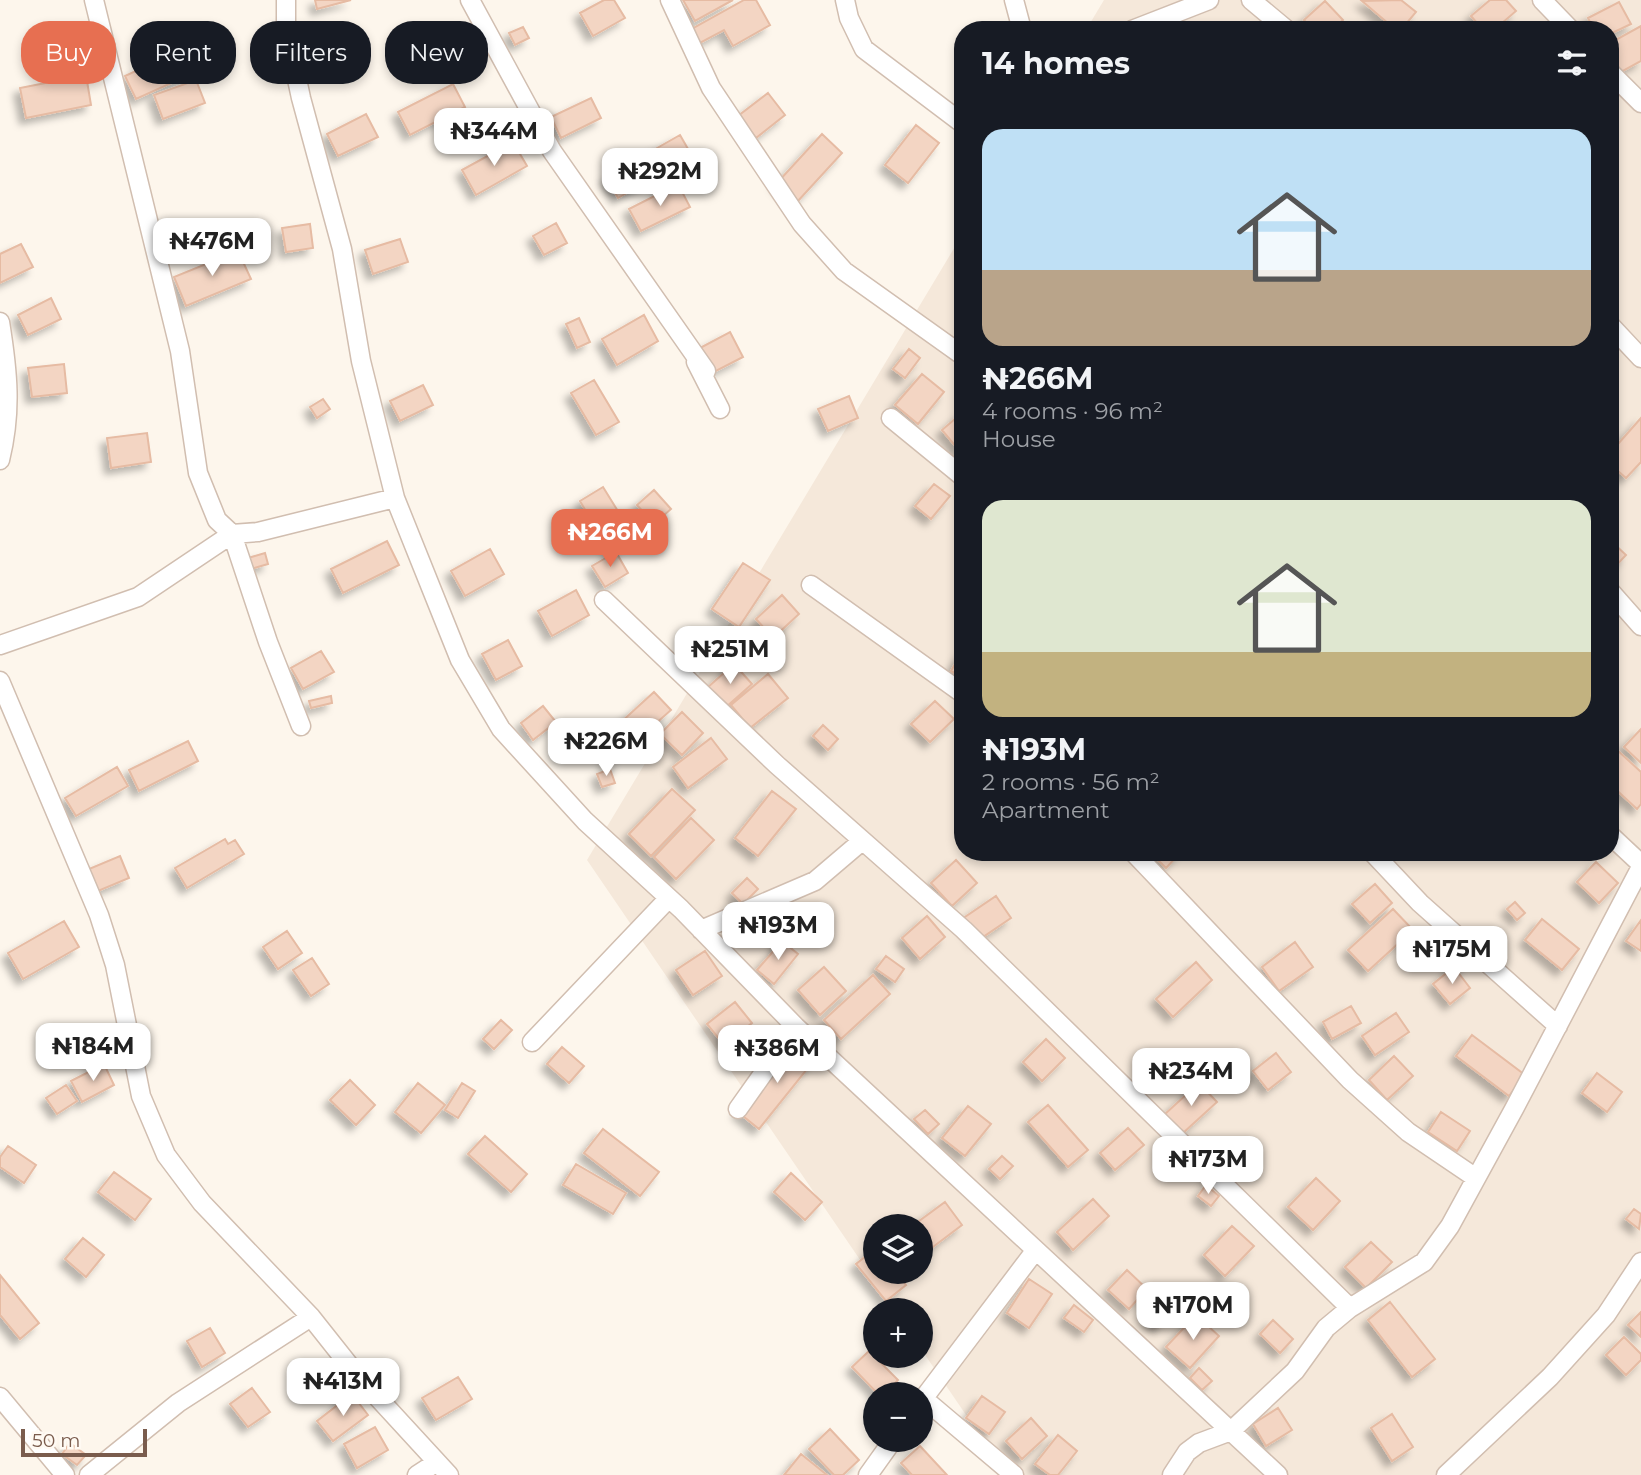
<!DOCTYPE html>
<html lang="en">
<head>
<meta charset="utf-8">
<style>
  body { margin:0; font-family:Montserrat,sans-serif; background:#20242c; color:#f1f3f6; height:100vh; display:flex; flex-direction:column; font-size:26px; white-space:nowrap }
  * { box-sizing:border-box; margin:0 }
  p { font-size:23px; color:#9ea1a6 }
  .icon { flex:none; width:38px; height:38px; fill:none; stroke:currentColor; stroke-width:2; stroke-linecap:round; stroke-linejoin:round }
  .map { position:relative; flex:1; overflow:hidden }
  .drawer { position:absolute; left:954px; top:21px; width:665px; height:840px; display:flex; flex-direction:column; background:#171b24; border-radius:28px; box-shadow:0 4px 10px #0003 }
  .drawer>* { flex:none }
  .banner { position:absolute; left:21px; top:21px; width:665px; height:63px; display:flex; gap:14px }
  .controls { position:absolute; left:863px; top:1214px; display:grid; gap:14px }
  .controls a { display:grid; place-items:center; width:70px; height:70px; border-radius:50%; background:#171b24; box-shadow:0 4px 10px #0003; font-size:35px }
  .scale { position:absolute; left:21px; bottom:18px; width:126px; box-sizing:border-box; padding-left:7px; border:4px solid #7a5c4d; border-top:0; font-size:19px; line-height:24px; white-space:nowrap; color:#7a5c4d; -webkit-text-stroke:5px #fffaf3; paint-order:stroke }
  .price { position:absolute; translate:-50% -60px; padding:0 16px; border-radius:14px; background:#fff; color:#222; font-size:23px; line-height:46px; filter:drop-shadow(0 2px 4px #0008) }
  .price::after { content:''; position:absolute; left:50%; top:42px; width:21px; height:16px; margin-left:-10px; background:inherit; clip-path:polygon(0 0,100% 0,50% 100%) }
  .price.current { background:#e76f51; color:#fff }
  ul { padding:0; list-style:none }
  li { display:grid; align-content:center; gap:14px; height:371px; padding:0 28px }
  li span { display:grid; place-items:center; height:217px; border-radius:21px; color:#555 }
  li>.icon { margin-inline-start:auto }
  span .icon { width:126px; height:126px; fill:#fffc; stroke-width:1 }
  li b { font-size:30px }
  h2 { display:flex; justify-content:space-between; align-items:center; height:84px; padding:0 28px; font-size:30px }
  .tag { padding:0 24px; border-radius:28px; background:#171b24; box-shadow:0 4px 10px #0003; font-size:24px; line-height:63px }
  .tag.current { background:#e76f51; color:#fff }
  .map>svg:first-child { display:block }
  .residential { fill:#f5e8da; fill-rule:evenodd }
  .building { fill:#f3d5c3; stroke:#e6bba3; stroke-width:2; filter:url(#shadow) }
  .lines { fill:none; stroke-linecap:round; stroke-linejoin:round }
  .minor-casing { stroke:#d1beb0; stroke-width:21 }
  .minor { stroke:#fff; stroke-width:18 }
</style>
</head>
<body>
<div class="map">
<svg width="1641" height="1475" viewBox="0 0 1641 1475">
  <defs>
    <filter id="shadow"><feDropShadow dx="-6" dy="6" stdDeviation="3.5" flood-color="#0004"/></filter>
  </defs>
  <rect width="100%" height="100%" fill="#fdf6ec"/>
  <path class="residential" d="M1104 0H1641V1475H1007L921 1349 920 1311H895L587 860 962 235V852H1610V30H1086ZM875 1227H920V1272H875Z"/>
  <path class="building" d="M315 0H351L317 9Z
    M604 0H614L625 18 593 36 580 13Z
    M683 0H733L695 21Z
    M744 0H756L770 25 733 46 724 30 698 44 690 30Z
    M1401 0 1416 12 1401 30H1396L1362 1Z
    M1490 0H1506L1516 11 1494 30H1483L1471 16Z
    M1325 1 1343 20 1332 30H1313L1304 20Z
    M1619 2 1631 24 1610 34V30H1594L1588 18Z
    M1641 26V61L1621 72 1610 52V43Z
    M523 27 529 38 515 45 509 33Z
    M351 35 354 43 325 55 321 46Z
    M187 47 198 71 136 99 125 76Z
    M86 75 91 105 26 118 20 88Z
    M196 80 205 103 163 119 154 95Z
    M453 84 465 107 410 135 398 112Z
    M768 93 785 115 756 138 738 116Z
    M591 98 601 118 561 138 551 117Z
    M366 114 378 137 338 156 327 134Z
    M916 125 939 143 908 183 885 165Z
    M822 134 842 153 797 202 777 183Z
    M680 135 692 156 618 198 606 177Z
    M513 142 527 166 476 195 462 170Z
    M678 184 690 207 641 231 629 209Z
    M556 223 567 243 544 255 533 236Z
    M310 224 313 248 286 252 282 228Z
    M400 239 408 262 373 274 365 250Z
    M21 244 33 267 0 283V254Z
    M238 251 251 279 186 306 174 277Z
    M51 298 61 319 28 335 18 315Z
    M644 315 658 341 617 365 602 339Z
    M579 318 590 342 577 348 566 324Z
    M730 332 743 357 712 373 700 348Z
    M909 349 920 358 905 378 893 369Z
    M64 364 67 393 32 397 28 368Z
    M922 374 944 392 918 424 895 405Z
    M594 380 619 422 596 435 571 393Z
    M423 385 433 405 400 421 390 401Z
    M849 396 858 418 828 431 818 409Z
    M323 399 330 409 317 418 310 407Z
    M962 413V454L942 430Z
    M1641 418V462L1626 478 1610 464V453Z
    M147 433 151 462 111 468 107 438Z
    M934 484 950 496 931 519 915 506Z
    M603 487 629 529 605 544 580 501Z
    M654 490 671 509 654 524 637 505Z
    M1610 540 1626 555 1613 569 1610 567Z
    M387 541 399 565 343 593 331 569Z
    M490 549 504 574 465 596 451 571Z
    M616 552 628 573 605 587 592 566Z
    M265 553 268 564 251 569 248 558Z
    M743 563 770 580 739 627 712 609Z
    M576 590 589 615 552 636 538 611Z
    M782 595 799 614 773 638 756 619Z
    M508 640 522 666 496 680 482 654Z
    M321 651 334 672 303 689 291 668Z
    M962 652V677L951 671Z
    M734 664 752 684 725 708 707 688Z
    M768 674 788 698 750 728 731 705Z
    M654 692 671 710 636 741 620 723Z
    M331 696 332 703 311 708 309 701Z
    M935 701 954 719 930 742 911 724Z
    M543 706 556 722 533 740 521 723Z
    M682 712 703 733 682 755 660 734Z
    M823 725 838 739 828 750 813 736Z
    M1641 729V763L1624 747Z
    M711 738 727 759 688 788 673 767Z
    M188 741 198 761 139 791 129 770Z
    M1616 749 1641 772V804L1637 809 1610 784V755Z
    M117 767 128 786 76 816 65 798Z
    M610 769 615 783 602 787 597 774Z
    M672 789 695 810 651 856 629 834Z
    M772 791 796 809 758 856 735 838Z
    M691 818 714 840 676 879 654 857Z
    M225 839 228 844 235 840 244 854 187 888 175 868Z
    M1150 852H1181L1166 868Z
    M120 856 129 878 98 891 89 869Z
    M956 860 977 883 952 906 931 883Z
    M1596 862 1618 883 1599 903 1577 882Z
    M747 878 758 889 743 904 732 893Z
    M1375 884 1392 903 1370 923 1352 904Z
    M996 896 1011 918 977 941 962 919Z
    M1515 902 1525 913 1517 920 1507 909Z
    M1393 909 1413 930 1368 971 1348 950Z
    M927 916 945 937 920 959 902 938Z
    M1542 919 1579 949 1562 970 1525 940Z
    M1641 920V951L1626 941Z
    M64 921 79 947 23 979 8 953Z
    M287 931 302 953 278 969 263 947Z
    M782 941 798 954 774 984 757 970Z
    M1295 942 1313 967 1279 991 1262 967Z
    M705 951 722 976 693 995 676 970Z
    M886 956 904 969 895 982 876 969Z
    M312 958 329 984 311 996 293 970Z
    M1196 962 1212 980 1173 1017 1156 999Z
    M824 967 846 991 820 1015 798 990Z
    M1454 967 1470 988 1450 1004 1433 984Z
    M873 975 890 994 841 1039 824 1020Z
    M735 1002 752 1023 724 1045 707 1024Z
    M1351 1006 1361 1023 1332 1039 1323 1022Z
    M1396 1013 1409 1032 1375 1055 1362 1036Z
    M501 1020 512 1030 494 1049 483 1039Z
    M1472 1035 1525 1075 1509 1096 1456 1056Z
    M1046 1039 1065 1058 1042 1081 1023 1062Z
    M794 1041 816 1058 759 1129 738 1112Z
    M562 1047 584 1066 569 1083 547 1064Z
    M1276 1053 1291 1072 1268 1090 1253 1071Z
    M1394 1056 1413 1076 1387 1100 1369 1080Z
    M104 1064 114 1085 82 1102 71 1081Z
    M1597 1073 1622 1092 1607 1112 1582 1093Z
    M350 1080 375 1105 356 1125 330 1100Z
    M418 1083 445 1105 421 1133 395 1112Z
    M462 1083 475 1091 458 1118 445 1110Z
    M1199 1083 1217 1102 1183 1133 1165 1114Z
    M66 1085 77 1101 57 1114 46 1098Z
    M1048 1105 1088 1150 1068 1167 1028 1122Z
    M968 1106 991 1124 965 1156 942 1138Z
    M925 1110 939 1124 928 1134 914 1119Z
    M1441 1112 1470 1131 1457 1151 1428 1132Z
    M1128 1128 1144 1145 1115 1170 1100 1153Z
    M603 1129 659 1172 640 1196 584 1153Z
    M485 1136 527 1174 511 1192 468 1154Z
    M8 1146 36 1165 24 1183 0 1167V1157Z
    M1002 1156 1013 1166 1000 1179 989 1169Z
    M576 1164 626 1193 613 1214 563 1185Z
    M114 1172 151 1199 135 1220 98 1192Z
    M791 1173 822 1202 805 1220 774 1192Z
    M1316 1178 1340 1201 1313 1230 1288 1207Z
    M1206 1185 1219 1196 1211 1206 1198 1196Z
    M1093 1199 1109 1216 1073 1250 1057 1232Z
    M945 1202 962 1225 925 1253 920 1247V1227H911Z
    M1634 1209 1641 1214 1639 1229 1626 1219Z
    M1232 1226 1254 1246 1225 1276 1204 1255Z
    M83 1238 104 1255 86 1277 65 1259Z
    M1371 1242 1392 1262 1366 1288 1345 1267Z
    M875 1249V1272H896L906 1285 886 1301 856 1264Z
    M1127 1270 1147 1289 1129 1309 1108 1290Z
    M0 1275 39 1323 20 1339 0 1315Z
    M1029 1279 1052 1294 1029 1328 1007 1313Z
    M1390 1302 1435 1359 1412 1377 1368 1320Z
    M1074 1305 1093 1320 1084 1332 1064 1318Z
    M1155 1311 1166 1316 1160 1327 1150 1321Z
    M1641 1312V1337L1628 1325Z
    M1196 1315 1219 1336 1190 1368 1166 1347Z
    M1273 1320 1293 1339 1280 1353 1260 1334Z
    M210 1328 225 1353 202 1367 187 1341Z
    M1624 1337 1641 1354V1360L1626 1375 1606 1355Z
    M869 1351 898 1380 884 1395H879L852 1367Z
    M1199 1368 1212 1381 1202 1390 1190 1378Z
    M458 1377 472 1399 436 1420 422 1398Z
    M252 1388 270 1412 248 1427 230 1404Z
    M352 1394 368 1415 333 1441 317 1421Z
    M982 1396 1005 1412 989 1434 966 1418Z
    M1278 1408 1292 1430 1266 1446 1253 1424Z
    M1392 1414 1413 1447 1392 1461 1371 1428Z
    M1031 1418 1047 1436 1022 1459 1006 1441Z
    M375 1427 388 1450 357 1468 344 1444Z
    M830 1429 859 1460 843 1475H834L809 1449Z
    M1058 1435 1077 1451 1058 1475H1050L1035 1464Z
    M70 1443 86 1455 77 1465 62 1454Z
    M920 1446 947 1475H912L901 1463Z
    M801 1454 827 1475H784Z"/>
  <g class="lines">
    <g class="minor-casing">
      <path id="minor" d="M94 0 180 351 198 473 217 520 232 534 258 532 395 498
        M286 0V28L301 98 342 249 361 361 395 498 460 660 501 729 585 821 681 909 796 1027 1278 1475
        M470 0 552 151 706 371
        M670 0 711 88 802 224 844 271 959 353
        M845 0 849 18 864 49 962 123
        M1014 0 1022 30
        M1251 0 1287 30
        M1542 0 1571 30
        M1132 30 1209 0
        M1610 72 1641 103
        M0 322C8 372 12 411 0 460
        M1610 325 1641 358
        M696 362 720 409
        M891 418 962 476
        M811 585 962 693
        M1610 591 1641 626
        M604 600 777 765 964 930 1350 1308
        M0 645 138 597 232 534 268 642 301 726
        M0 681 99 915 115 965 141 1096 166 1155 202 1203 311 1317 357 1375 449 1475
        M1610 835 1641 864
        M1133 852 1350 1080 1408 1132 1476 1178
        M1372 852 1420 903 1558 1026
        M701 930 815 881 862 841
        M532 1042 669 898
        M738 1109 796 1027
        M0 1397 65 1475
        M924 1399 1014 1475
        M920 1403 1035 1251
        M89 1475 178 1403 311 1317
        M417 1475 437 1462
        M868 1475 893 1440
        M1172 1475 1187 1452 1199 1443 1231 1431 1295 1371 1326 1328 1350 1308 1424 1262 1450 1226 1514 1109 1641 867
        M1446 1475 1550 1377 1606 1315 1641 1262"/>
    </g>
    <use href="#minor" class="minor"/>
  </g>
</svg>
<div class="controls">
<a><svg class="icon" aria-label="layers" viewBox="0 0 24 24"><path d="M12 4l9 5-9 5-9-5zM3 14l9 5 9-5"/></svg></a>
<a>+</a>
<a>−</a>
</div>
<div class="scale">50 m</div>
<b class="price" style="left:494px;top:168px">₦344M</b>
<b class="price" style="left:660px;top:208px">₦292M</b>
<b class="price" style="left:212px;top:278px">₦476M</b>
<b class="price current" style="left:610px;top:569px">₦266M</b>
<b class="price" style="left:730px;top:686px">₦251M</b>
<b class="price" style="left:606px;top:778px">₦226M</b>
<b class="price" style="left:778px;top:962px">₦193M</b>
<b class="price" style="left:1452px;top:986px">₦175M</b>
<b class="price" style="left:93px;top:1083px">₦184M</b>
<b class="price" style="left:777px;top:1085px">₦386M</b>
<b class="price" style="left:1191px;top:1108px">₦234M</b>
<b class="price" style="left:1208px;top:1196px">₦173M</b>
<b class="price" style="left:1193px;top:1342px">₦170M</b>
<b class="price" style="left:343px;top:1418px">₦413M</b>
<div class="banner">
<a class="tag current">Buy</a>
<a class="tag">Rent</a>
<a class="tag">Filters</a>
<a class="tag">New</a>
</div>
<section class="drawer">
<h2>14 homes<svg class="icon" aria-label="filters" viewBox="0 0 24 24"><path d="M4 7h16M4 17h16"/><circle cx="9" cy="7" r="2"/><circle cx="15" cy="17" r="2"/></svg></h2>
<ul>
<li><span style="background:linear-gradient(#bfe0f5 65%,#b9a48a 0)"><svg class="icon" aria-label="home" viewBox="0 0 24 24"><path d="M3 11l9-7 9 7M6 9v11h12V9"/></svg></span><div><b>₦266M</b><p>4 rooms · 96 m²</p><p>House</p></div></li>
<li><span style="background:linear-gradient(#dfe7d0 70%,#c2b280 0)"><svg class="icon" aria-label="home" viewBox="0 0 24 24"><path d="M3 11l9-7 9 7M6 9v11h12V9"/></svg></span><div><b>₦193M</b><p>2 rooms · 56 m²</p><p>Apartment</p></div></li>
</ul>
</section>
</div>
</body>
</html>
